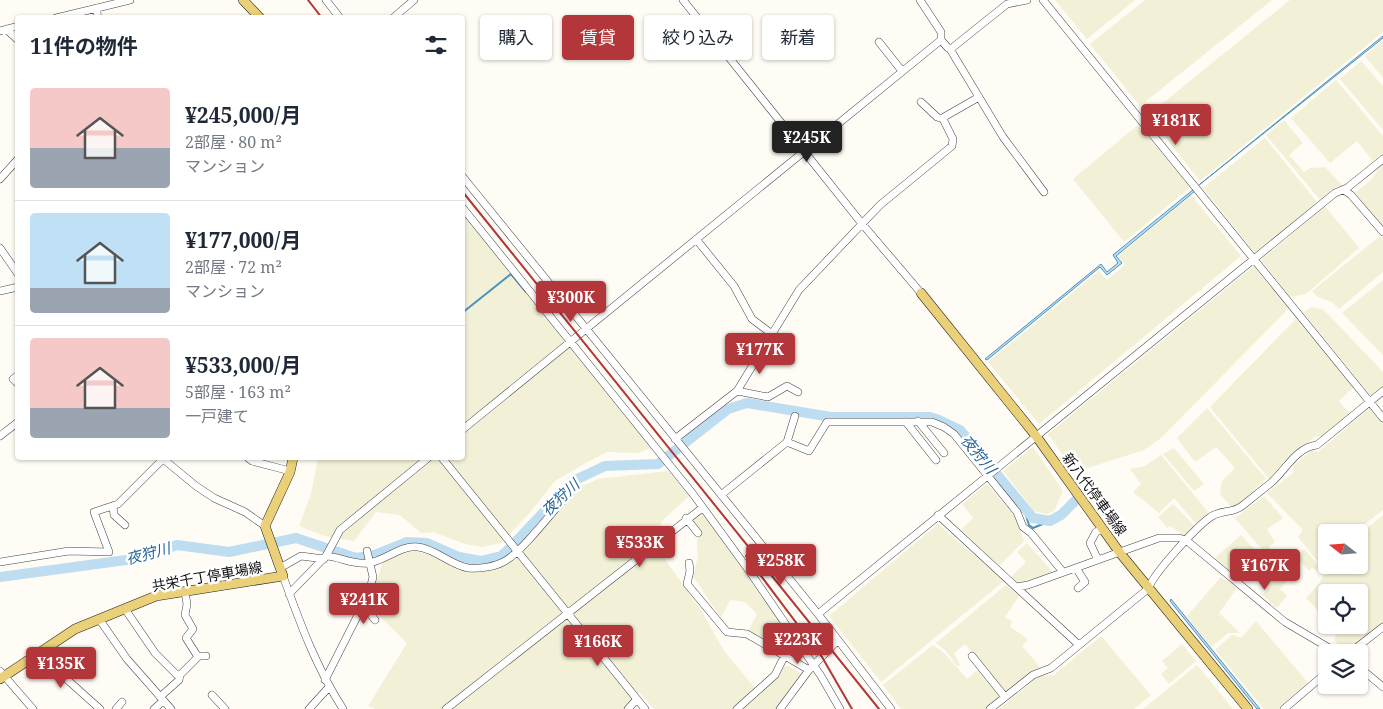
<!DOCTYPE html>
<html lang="ja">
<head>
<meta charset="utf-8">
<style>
  body { margin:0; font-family:"Noto Serif","Noto Sans JP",serif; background:#f2f2f3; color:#1f2937; height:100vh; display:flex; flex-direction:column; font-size:19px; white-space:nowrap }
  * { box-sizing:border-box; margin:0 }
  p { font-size:16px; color:#747a83 }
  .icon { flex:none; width:28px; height:28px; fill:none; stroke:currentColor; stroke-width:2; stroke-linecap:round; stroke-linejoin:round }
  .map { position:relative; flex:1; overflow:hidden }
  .drawer { position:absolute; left:15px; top:15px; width:450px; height:445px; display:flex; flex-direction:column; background:#fff; border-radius:5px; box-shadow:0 1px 4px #0004 }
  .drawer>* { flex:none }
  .top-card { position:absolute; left:480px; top:15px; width:475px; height:45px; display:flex; gap:10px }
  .needle { width:32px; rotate:287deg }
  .controls { position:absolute; left:1318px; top:524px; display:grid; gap:10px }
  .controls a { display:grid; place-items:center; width:50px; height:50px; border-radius:5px; background:#fff; box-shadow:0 1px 4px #0004; font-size:25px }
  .price { position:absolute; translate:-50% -42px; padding:0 11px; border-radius:5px; background:#b3363a; color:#fff; font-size:16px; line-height:32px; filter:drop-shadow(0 1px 2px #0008) }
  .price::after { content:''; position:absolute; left:50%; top:30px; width:15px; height:11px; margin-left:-8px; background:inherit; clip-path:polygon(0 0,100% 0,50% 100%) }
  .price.active { background:#222; color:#fff }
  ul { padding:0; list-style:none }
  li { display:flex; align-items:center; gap:15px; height:125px; padding:0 15px }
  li+li { border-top:1px solid #e0e1e3 }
  li span { display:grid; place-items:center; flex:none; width:140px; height:100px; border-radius:5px; color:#555 }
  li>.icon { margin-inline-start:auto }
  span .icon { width:60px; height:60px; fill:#fffc; stroke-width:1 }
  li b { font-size:21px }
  h2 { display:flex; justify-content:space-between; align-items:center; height:60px; padding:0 15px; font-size:21px }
  .tag { padding:0 18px; border-radius:5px; background:#fff; box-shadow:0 1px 4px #0004; font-size:18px; line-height:45px }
  .tag.active { background:#b3363a; color:#fff }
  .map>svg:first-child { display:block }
  .farmland { fill:#f2f0d6 }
  .water { fill:#beddf0; stroke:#4c91c0 }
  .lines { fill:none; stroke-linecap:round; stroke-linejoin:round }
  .stream { stroke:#4c91c0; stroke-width:2 }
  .river { stroke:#beddf0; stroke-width:10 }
  .minor-casing { stroke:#434343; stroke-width:8 }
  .major-casing { stroke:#212121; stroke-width:10 }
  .minor { stroke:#fff; stroke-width:7 }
  .major { stroke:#ead078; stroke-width:9 }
  .rail { stroke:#b3363a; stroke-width:2 }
  .labels { text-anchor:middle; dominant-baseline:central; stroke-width:5; stroke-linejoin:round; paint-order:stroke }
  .street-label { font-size:14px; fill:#101010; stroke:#fff }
  .water-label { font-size:15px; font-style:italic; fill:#256496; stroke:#fff }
</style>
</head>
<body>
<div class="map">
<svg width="1383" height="709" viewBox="0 0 1383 709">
  <rect width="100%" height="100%" fill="#fefcf4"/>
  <path class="farmland" d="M1055 0H1135L1087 39Z
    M1145 0H1272L1140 106 1090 44Z
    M1290 0H1383V32L1200 181 1148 115Z
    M1383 41V78L1365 56Z
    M1361 61 1383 86V130L1340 79Z
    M1336 80 1383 136V153L1373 161 1357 141 1330 163 1291 118Z
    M1284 120 1303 143 1289 155 1304 172 1310 168 1325 167 1343 186 1335 187 1320 200 1266 135Z
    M1138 125 1190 187 1124 242 1073 179Z
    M1265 138 1317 202 1255 253 1203 188Z
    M1383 163V227L1355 193 1371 180Z
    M1191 195 1241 256 1039 424 988 362 1099 271 1107 280 1125 265 1118 256Z
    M1325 206 1359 248 1306 294 1290 297 1261 260Z
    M463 214 500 256 653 447 638 453 607 452 584 464 555 481 526 517 501 543 482 547 465 544 433 532 421 533 400 515 376 512 354 541 325 536 299 526 311 494 318 458H462Z
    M1380 236 1383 239V272L1339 309 1332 302 1318 297 1312 291Z
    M1254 266 1288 309 1161 438 1144 450 1075 472 1048 434Z
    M1383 280V355L1342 313Z
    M1312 307 1322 309 1328 314 1383 372V389L1373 398 1303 312Z
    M1296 319 1354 387 1339 401 1351 415 1322 437 1316 436 1283 462 1281 469 1270 480 1210 407Z
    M1207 408 1266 479 1233 509 1220 494 1222 481 1235 468 1216 447 1195 462 1177 438Z
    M1370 408 1383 424V510L1355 532H1326V557L1322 567 1298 537 1303 530 1267 493 1293 473V466L1312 450 1318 452Z
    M1033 447 1063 491 1054 511 1046 514 1034 511 1003 471Z
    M1174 448 1204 484 1194 491 1163 454Z
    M1161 455 1209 513 1197 525 1174 498 1159 513 1133 492 1141 484 1130 469 1145 466Z
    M668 471 689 496 662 521 653 542 702 612 724 651 759 693 786 665 801 673 777 709H654L639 692 626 709H376L368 706 407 643 374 611 372 593 384 560 397 554 417 551 475 571 491 570 511 559 543 530 578 488 598 479Z
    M987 484 1016 517 1024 541 999 566 961 530 973 518 962 504Z
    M1264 496 1283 518 1267 529 1275 542 1270 546 1267 555 1234 517 1238 516Z
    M1173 504 1196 527 1185 536 1170 526 1167 528 1158 517Z
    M699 508 801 647 799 660 747 633 757 614 745 602 730 600 721 618 693 576 698 557 697 545 699 531 686 515Z
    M1383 515V623L1346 652 1334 640 1338 631 1332 625H1359V592H1326V619L1306 598 1319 584 1328 565H1359V535Z
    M938 524 1004 581 881 682 829 616Z
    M1241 535 1274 570 1264 582 1249 568 1240 579 1215 558Z
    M1027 543 1052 571 1046 577 1018 584 1011 577 1026 562 1017 552Z
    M1304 549 1321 568 1319 572 1312 568 1309 571 1296 557Z
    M1282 571 1290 577 1280 589 1287 596 1277 608 1262 595Z
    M1221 577 1237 588 1219 613 1240 633H1228L1211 647 1187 616Z
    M1006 585 1019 596 1005 617 1012 621 1010 627 1028 639 1022 646 1040 667 1006 694 965 644 954 653 960 665 957 666 945 650 936 643Z
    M1256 621 1308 683 1278 709H1264L1215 650 1232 635 1241 638Z
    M1101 636 1151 695 1134 709H999L1039 676 1054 675Z
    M1182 644 1196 661 1169 684 1161 674 1168 668 1162 661Z
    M933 645 944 653 967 679 980 668 1003 697 988 709H901L883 685Z
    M1197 665 1233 709H1143Z"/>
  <path class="water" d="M1383 36V38L1199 185Z
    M1194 189 1195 191 1116 256 1122 263 1107 275 1100 267 987 360 985 359 1101 264 1107 272 1118 263 1113 255Z
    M1171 599 1260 709H1257L1170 601Z"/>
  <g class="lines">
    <path class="stream" d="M462 313 511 274 526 292
      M1025 512 1029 525 1033 528 1050 521"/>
    <path class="river" d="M0 577 141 558 177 545 229 552 296 538 356 558 375 555 407 542 427 543 459 557 481 561 501 556 507 551 573 481 605 466 658 464 728 409 747 403 831 417H930L939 420 960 430 1033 518 1050 521 1061 515 1076 500"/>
    <g class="minor-casing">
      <path id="minor" d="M326 0 340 18
        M683 0 863 225 921 293
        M920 0 941 32V40
        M1043 0 1383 418
        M96 8 98 18
        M56 18 130 0
        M393 18 414 0
        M6 29 18 40
        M0 31 18 26
        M879 42 902 71
        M950 49 1003 137 1044 192
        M921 102 937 117 943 119
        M462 176 818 614 891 709
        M0 179 18 159
        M1344 190 1351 195 1383 232
        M462 207 693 494 750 572 821 676 840 709
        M696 239 734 286 752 319 772 334
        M0 248 18 274
        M0 291 18 287
        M18 375 13 379 18 384
        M737 391 768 397 787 386 798 392
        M918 421 944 453
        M906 422 936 460
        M462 430 941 40 948 48H952L1007 4 1027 0
        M0 436 18 422
        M675 439 737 391 799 290 880 205 952 146 953 139 943 119 944 117 979 97
        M787 442 795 416
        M162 458 196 486 214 498 245 512 265 526
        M248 458 252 461 290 471
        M442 458 645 709
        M721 495 787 442 809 451 827 422H932L944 427 954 434 1017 512 1023 527 1031 533 1063 572
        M113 506 114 515 125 525
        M938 515 1016 587 1028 585 1159 538H1179L1186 540 1285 622 1336 652
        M686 518 698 533
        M326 556C341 557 352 565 368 563 385 561 400 545 418 547 436 549 450 565 468 568 479 569 495 567 505 561 523 551 555 508 571 491
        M1098 560 1090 543 1096 532 1102 529
        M0 562 69 551 109 552 94 512 118 504 163 459
        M689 563 690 571 687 584 727 632 747 634 809 670
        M280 568 301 556 324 559
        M1076 568 1085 582 1078 588
        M283 576C300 623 316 667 343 709
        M1016 587 1079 645
        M289 594 326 556 340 530 428 458
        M363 605 375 620
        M125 609 155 653 179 677
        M818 614 1335 193 1347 188 1383 159
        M99 619 127 659 171 709
        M42 650 62 675 100 709
        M1351 652 1383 627
        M198 656H206
        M972 656 1005 697
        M1359 667 1383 687
        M0 671 33 709
        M325 680 369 593 373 577 367 551
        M212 695 225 709
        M160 697 179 680 180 675 198 657 186 638 193 629 185 615 187 604 185 592
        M116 709 122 702
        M154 709 163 701
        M309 709 329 687
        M446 709 702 508
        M628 709 637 699
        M737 709 775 675 785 655
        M780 709 809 670 838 640
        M990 709 1033 675 1051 668 1149 588C1152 575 1201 521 1214 515 1224 510 1233 513 1242 506 1252 498 1262 490 1272 482 1286 469 1297 447 1317 445L1383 391
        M1284 709 1326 673"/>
    </g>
    <g class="major-casing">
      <path id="major" d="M243 0 260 18
        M921 293 1036 436 1120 553 1248 709
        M0 679 75 629 156 596 283 576 265 526 290 472 293 458"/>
    </g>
    <use href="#minor" class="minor"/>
    <use href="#major" class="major"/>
    <path class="rail" d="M308 0 322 18
      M462 191 879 709
      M746 556 822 657 852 709"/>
  </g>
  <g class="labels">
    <g class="street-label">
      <text transform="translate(1095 494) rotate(54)">新八代停車場線</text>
      <text transform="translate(207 576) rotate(-10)">共栄千丁停車場線</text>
    </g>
    <g class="water-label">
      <text transform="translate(979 454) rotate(50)">夜狩川</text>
      <text transform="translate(560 497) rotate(-43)">夜狩川</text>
      <text transform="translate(148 553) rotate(-15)">夜狩川</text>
    </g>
  </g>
</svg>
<div class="controls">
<a><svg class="needle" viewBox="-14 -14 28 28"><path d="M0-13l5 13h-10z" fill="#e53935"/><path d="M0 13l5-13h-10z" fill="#747a83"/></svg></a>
<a><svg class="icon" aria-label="locate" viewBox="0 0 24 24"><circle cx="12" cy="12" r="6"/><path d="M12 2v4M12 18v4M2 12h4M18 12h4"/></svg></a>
<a><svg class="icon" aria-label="layers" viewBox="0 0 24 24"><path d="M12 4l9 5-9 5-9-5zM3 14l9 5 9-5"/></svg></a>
</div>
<b class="price" style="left:1176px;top:146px">¥181K</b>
<b class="price active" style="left:807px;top:163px">¥245K</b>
<b class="price" style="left:571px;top:323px">¥300K</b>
<b class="price" style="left:760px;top:375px">¥177K</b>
<b class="price" style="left:640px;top:568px">¥533K</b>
<b class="price" style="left:781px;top:586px">¥258K</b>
<b class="price" style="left:1265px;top:591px">¥167K</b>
<b class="price" style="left:364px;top:625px">¥241K</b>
<b class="price" style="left:798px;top:665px">¥223K</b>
<b class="price" style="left:598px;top:667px">¥166K</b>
<b class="price" style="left:61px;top:689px">¥135K</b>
<div class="top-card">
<a class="tag">購入</a>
<a class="tag active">賃貸</a>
<a class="tag">絞り込み</a>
<a class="tag">新着</a>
</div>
<section class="drawer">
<h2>11件の物件<svg class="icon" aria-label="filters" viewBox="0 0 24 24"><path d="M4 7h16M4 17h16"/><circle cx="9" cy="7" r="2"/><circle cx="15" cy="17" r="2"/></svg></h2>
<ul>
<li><span style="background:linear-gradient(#f6c9c9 60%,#9aa5b1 0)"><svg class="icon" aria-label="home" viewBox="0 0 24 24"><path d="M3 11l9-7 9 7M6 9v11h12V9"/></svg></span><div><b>¥245,000/月</b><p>2部屋 · 80 m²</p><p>マンション</p></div></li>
<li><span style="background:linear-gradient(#bfe0f5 75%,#9aa5b1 0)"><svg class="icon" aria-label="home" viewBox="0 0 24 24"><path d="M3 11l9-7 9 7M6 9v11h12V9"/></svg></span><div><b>¥177,000/月</b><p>2部屋 · 72 m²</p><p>マンション</p></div></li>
<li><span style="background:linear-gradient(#f6c9c9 70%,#9aa5b1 0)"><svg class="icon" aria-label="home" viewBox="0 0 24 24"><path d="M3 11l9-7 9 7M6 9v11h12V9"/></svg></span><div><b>¥533,000/月</b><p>5部屋 · 163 m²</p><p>一戸建て</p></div></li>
</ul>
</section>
</div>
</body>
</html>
